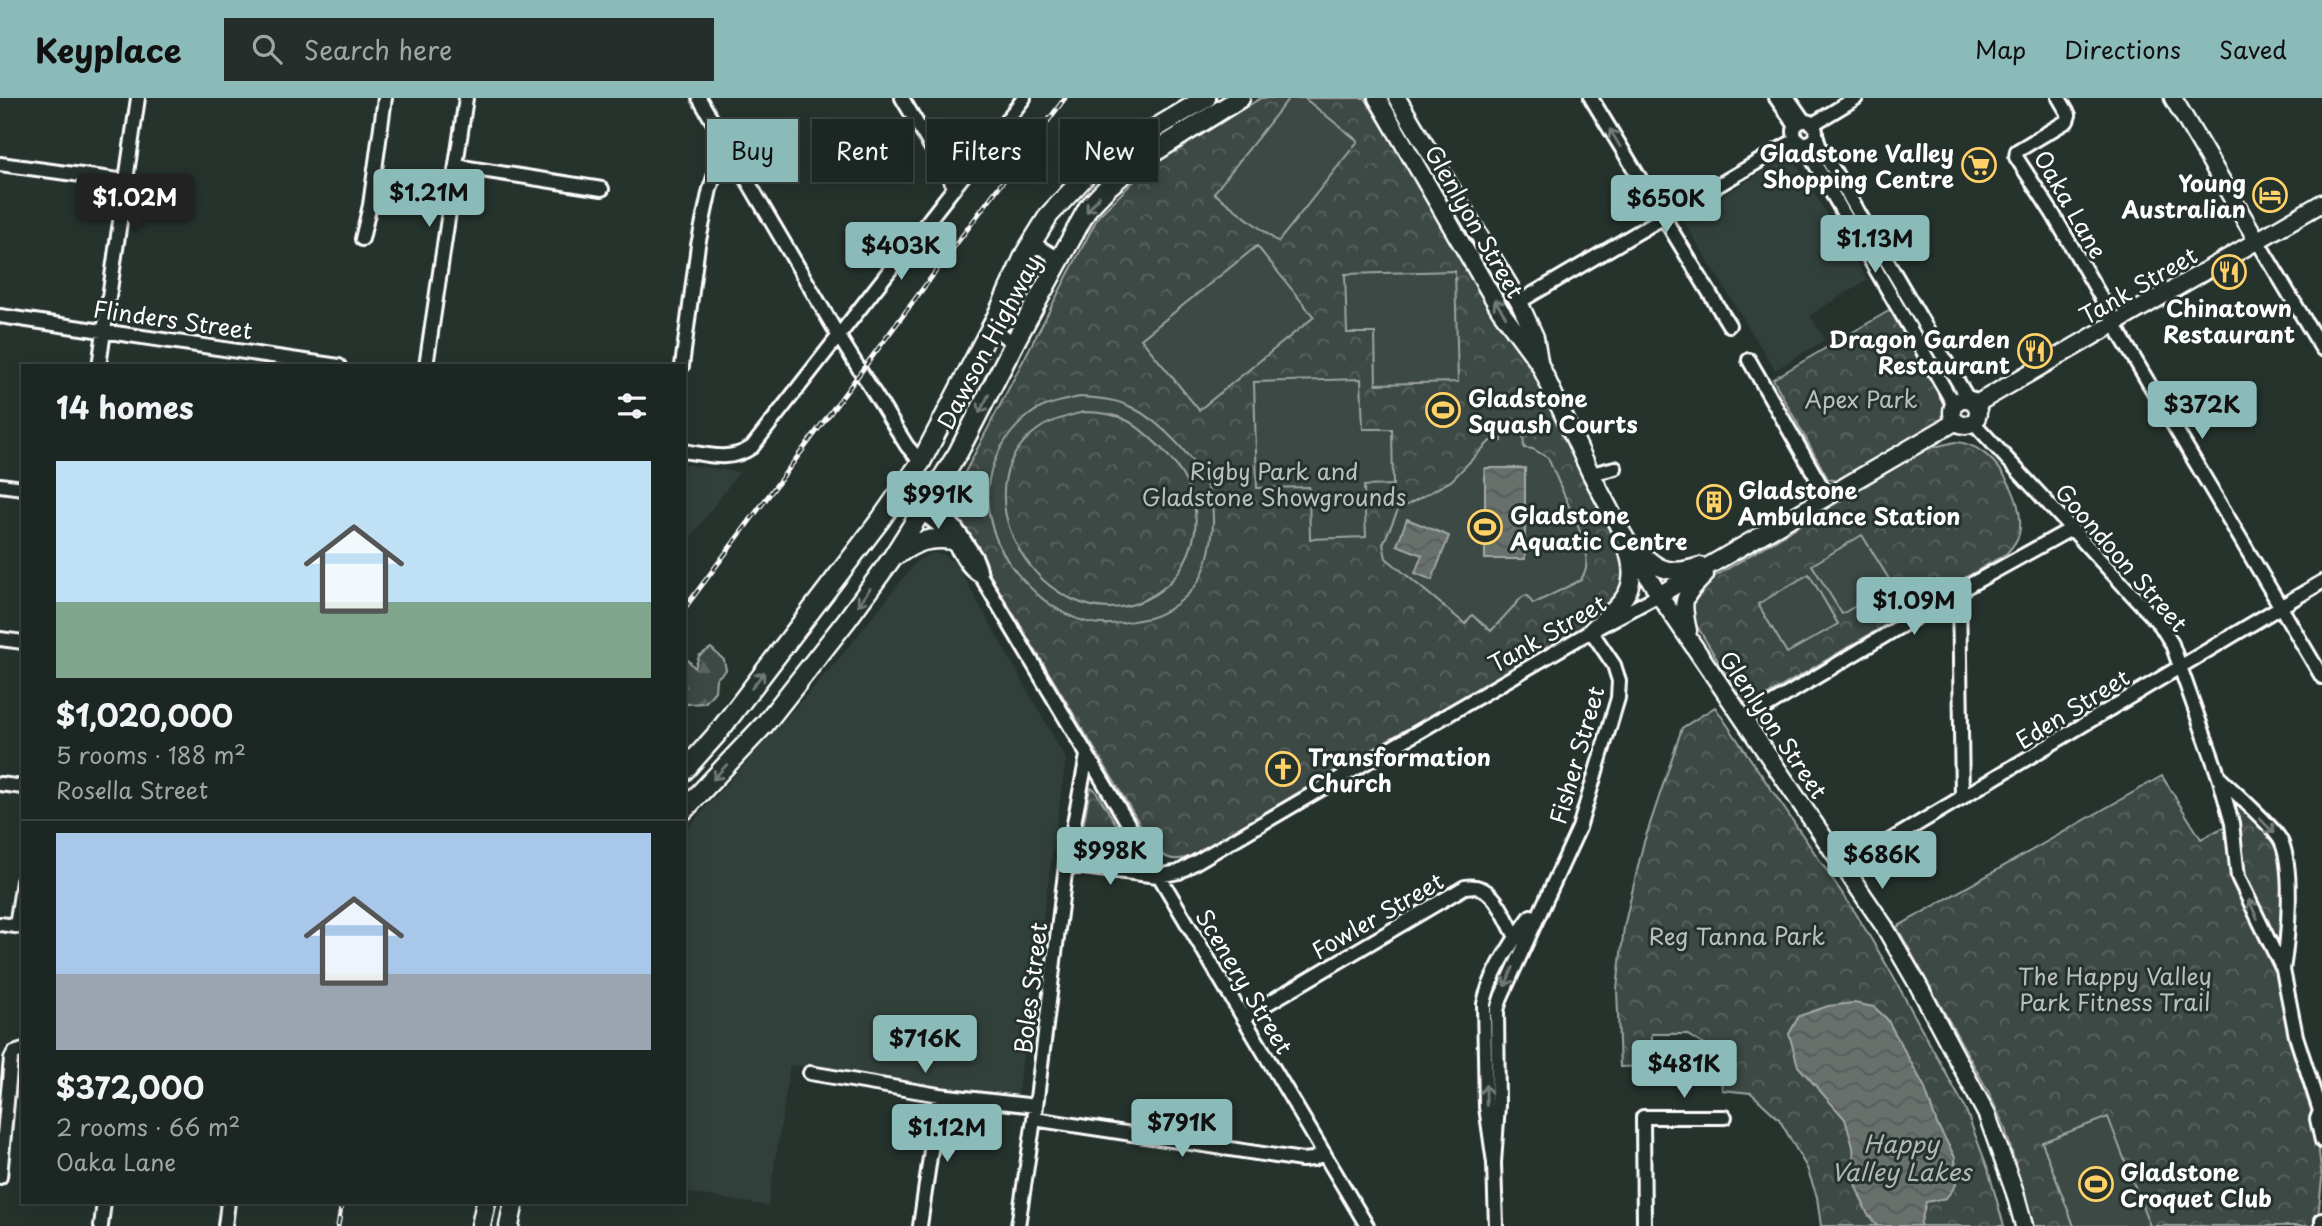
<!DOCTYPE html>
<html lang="en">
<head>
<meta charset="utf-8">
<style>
  body { margin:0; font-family:"Playpen Sans",sans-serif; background:#252e2a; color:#f1f3f6; height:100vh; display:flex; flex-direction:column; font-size:26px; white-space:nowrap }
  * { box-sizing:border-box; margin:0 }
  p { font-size:23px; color:#a0a5a5 }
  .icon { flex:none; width:38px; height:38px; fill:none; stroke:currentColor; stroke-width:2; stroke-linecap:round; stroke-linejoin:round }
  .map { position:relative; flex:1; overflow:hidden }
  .panel { position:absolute; left:21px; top:266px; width:665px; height:840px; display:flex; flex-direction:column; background:#1c2622; border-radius:0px; box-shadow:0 4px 18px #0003,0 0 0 2px #3a4340 }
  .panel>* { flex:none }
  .banner { position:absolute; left:707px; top:21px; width:665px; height:63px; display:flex; gap:14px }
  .price { position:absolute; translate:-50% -60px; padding:0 16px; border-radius:7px; background:#8bbbb9; color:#111; font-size:23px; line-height:46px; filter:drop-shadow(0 2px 4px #0008) }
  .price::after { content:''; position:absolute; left:50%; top:42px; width:21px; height:16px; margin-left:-10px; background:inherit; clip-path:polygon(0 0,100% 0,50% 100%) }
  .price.current { background:#222; color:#fff }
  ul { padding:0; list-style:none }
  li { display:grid; align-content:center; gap:14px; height:371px; padding:0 35px }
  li+li { border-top:2px solid #3a4340 }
  li span { display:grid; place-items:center; height:217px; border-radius:0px; color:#555 }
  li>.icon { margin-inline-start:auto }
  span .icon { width:126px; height:126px; fill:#fffc; stroke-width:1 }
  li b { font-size:30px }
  h2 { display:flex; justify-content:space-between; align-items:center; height:84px; padding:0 35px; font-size:30px }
  .pill { padding:0 24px; border-radius:0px; background:#1c2622; box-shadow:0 4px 18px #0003,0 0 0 2px #3a4340; font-size:24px; line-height:63px }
  .pill.current { background:#8bbbb9; color:#111 }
  header { display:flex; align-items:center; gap:42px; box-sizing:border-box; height:98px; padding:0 35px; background:#8bbbb9; color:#111 }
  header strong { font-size:33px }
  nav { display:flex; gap:38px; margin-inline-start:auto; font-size:24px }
  .search { width:490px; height:63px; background:#252e2a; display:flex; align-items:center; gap:18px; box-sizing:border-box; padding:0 24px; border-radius:0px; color:#a0a5a5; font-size:26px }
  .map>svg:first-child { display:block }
  .built { fill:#333f3a }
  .forest { fill:url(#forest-firs); stroke:#9ea4a2; stroke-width:2 }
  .park { fill:url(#park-crowns); stroke:#9ea4a2; stroke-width:2 }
  .pitch { fill:#3e4944; stroke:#9ea4a2; stroke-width:2; fill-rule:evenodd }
  .water { fill:url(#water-waves); stroke:#a4a9a7; stroke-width:2 }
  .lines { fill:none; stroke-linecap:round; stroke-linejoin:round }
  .minor-casing { stroke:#fff; stroke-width:18 }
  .major-casing { stroke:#fff; stroke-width:21 }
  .highway-casing { stroke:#fff; stroke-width:23 }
  .minor { stroke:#26332d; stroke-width:12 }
  .major { stroke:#26332d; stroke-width:16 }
  .highway { stroke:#26332d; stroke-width:18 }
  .rail-casing { stroke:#fff; stroke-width:5 }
  .rail { stroke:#26332d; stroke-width:2.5; stroke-dasharray:8; stroke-linecap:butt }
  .oneway { stroke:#727a76 }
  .labels { text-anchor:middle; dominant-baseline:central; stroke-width:6; stroke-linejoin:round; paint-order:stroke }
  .poi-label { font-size:23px; font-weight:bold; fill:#fff; stroke:#26332d; text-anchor:start }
  .street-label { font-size:23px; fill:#fff; stroke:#26332d }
  .park-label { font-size:23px; fill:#bbbfbe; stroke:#26332d }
  .water-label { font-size:24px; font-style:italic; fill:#b3b8b6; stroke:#26332d }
</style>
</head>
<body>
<header>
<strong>Keyplace</strong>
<div class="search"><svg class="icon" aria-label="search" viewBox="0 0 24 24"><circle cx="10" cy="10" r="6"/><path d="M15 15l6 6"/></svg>Search here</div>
<nav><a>Map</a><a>Directions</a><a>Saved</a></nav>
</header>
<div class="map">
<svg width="2322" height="1128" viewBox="0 0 2322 1128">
  <defs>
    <pattern id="forest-firs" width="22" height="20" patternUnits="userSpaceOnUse" patternTransform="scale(1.75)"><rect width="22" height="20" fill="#3e4944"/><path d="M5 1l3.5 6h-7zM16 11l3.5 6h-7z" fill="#5b6460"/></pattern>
    <pattern id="park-crowns" width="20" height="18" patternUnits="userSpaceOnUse" patternTransform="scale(1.75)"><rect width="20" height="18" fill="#3e4944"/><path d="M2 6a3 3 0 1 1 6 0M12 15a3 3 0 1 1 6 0" fill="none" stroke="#5b6460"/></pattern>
    <pattern id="water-waves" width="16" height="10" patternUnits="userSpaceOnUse" patternTransform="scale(1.75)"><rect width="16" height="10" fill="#67706c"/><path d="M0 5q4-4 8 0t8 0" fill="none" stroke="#575a59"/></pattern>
  </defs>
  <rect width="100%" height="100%" fill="#26332d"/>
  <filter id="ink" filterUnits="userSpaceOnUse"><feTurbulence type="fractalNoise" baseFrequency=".0143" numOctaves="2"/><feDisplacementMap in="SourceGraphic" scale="14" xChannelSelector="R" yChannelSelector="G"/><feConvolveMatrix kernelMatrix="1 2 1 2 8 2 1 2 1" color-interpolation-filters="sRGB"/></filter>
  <g filter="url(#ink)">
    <path class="built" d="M1791 57 1867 182 1810 217 1825 242 1775 272 1683 122Z
      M684 366 739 374 684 448Z
      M930 456H943L957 467 1066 661 1017 999 790 967 768 1108 684 1094V734L839 561 918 462Z"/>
    <path class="forest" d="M711 550 724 562 726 572 716 581 715 593 705 605 687 606 684 609V562H688L695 570 699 558Z"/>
    <path class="park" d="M1261 0H1365L1535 278 1628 472 1626 487 1594 525 1384 644 1192 758C1175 764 1165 762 1153 748L948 407 1099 117 1150 68Z
      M1892 211C1906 235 1952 298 1943 323L1842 381 1837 383 1828 381 1773 281Z
      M1955 344C1993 345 2027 401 2019 436 2017 444 2012 449 2007 455L1764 599 1746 604 1739 598 1691 518 1690 507 1704 485 1926 351Z
      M1715 609 1855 814 1889 871 1965 1010 1988 1071 2004 1128H1821L1817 1099 1807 1070 1779 1021 1751 995 1722 992 1719 956 1686 936H1652L1651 968 1620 969 1617 891 1624 829 1643 747 1682 630Z
      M2162 678 2201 741 2232 725 2219 679 2278 749 2283 767 2277 876 2289 943 2316 1027 2322 1081 2317 1128H2033L2005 1030 1988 993 1897 829Z
      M1090 690 1094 691 1097 695 1135 757 1133 763 1087 757 1080 747Z"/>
    <path class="pitch" d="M1289 0H1304L1358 43 1278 144 1214 95Z
      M1257 148 1314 219 1199 312 1141 241Z
      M1455 173 1458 284 1376 286 1375 235H1347L1345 176Z
      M1361 281 1363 331H1392L1393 387 1364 388 1366 439 1310 441 1309 389 1257 390 1254 284Z
      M1079 299C1097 300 1115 301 1131 309 1160 323 1198 362 1209 394 1217 417 1212 449 1204 472 1195 497 1165 519 1139 522 1127 524 1114 527 1102 526 1079 526 1052 510 1036 495 989 453 968 389 1011 335 1020 324 1030 314 1043 309 1055 304 1067 302 1079 299ZM1083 314C1122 314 1134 324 1161 350 1193 383 1208 421 1184 465 1175 482 1160 495 1142 503 1046 544 947 389 1043 328 1055 321 1069 318 1083 314Z
      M1503 333H1523L1524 350 1533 351 1548 360 1587 449 1586 471 1581 482 1533 506 1527 497 1522 499 1491 533 1472 517 1465 526 1386 460 1383 446 1398 412 1451 383 1490 343H1502Z
      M1862 437 1892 486 1842 516 1812 467Z
      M1809 476 1838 526 1787 555 1758 506Z
      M2108 1019 2150 1128H2074L2042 1044Z"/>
    <path class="water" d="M1485 370H1525V461H1485Z
      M1407 421 1449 438 1432 482 1415 475 1422 457 1397 447Z
      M1854 905 1874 909 1887 921 1924 988 1937 1026 1955 1059 1956 1087 1946 1100 1926 1104 1920 1128H1877L1867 1115 1855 1086 1853 1049 1845 1021 1798 968 1789 936 1799 918 1828 908Z"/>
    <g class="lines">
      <g class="minor-casing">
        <path id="minor" d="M699 0 838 237 907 348 921 364
          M902 0 954 88
          M1591 0 1729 227
          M1776 0 1796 28
          M1788 0 1804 23
          M2059 0 2069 17 2067 23 2017 53 2016 59 2053 116 2110 215 2121 238 2322 579
          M1794 34a11 11 0 1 1 22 0a11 11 0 1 1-22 0Z
          M1813 26 1856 0
          M1816 36 1819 47 1968 301
          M1803 45 1954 307
          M0 66 126 83
          M456 68 602 91
          M362 141 370 107 385 0
          M2258 144 2322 251
          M1026 154 1039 149 1051 156 1056 166
          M1519 204 1797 41
          M0 218 339 268
          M996 220 999 235 1010 242 1017 240
          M1749 262 1827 398
          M99 268 138 0
          M426 268 466 0
          M682 268 698 147 710 91 716 73 730 54
          M1974 325 2161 528 2172 546 2219 679 2232 725 2238 779 2283 872 2296 938 2320 1013 2317 1021 2322 1043
          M684 353C708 357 731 364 752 349L1024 0
          M1591 376 1615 370
          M0 387 23 390
          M904 389C933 408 950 417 968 448 975 458 980 466 981 478L1367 1128
          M897 398C914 410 932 420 946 435 959 449 964 470 981 478
          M1959 493 1962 700
          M0 541 23 544
          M1743 623 1959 493 2071 431
          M2221 681C2234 694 2274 729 2281 743 2294 770 2288 841 2283 872
          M0 686 23 689
          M1066 767 1158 778 1179 774 1591 533 1659 497
          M1844 770 2322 484
          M0 826 23 829
          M16 828 23 783
          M1243 920 1465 789C1494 784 1504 818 1516 839
          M810 975 939 997 1036 1008
          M1034 1021 1302 1062 1313 1061 1324 1055
          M1494 1065 1498 1007 1497 912 1502 897 1579 730 1618 600 1619 583 1614 567 1591 533
          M0 1079 11 961 14 955 23 952
          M101 1128 104 1104
          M225 1128 228 1104
          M920 1128 939 997
          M1018 1128 1036 1008 1066 767 1087 658
          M1496 1128 1494 1065 1486 1009 1484 906C1489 877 1514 841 1531 818
          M1644 1128 1643 1019H1725
          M2322 1128V1122"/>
      </g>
      <g class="major-casing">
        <path id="major" d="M1377 0 1500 212 1539 265 1591 376 1619 429 1659 497 1884 828 1918 887 1987 1017 2015 1095 2024 1128
          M1397 0 1519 204 1535 239 1539 263
          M2173 0 2258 144
          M1952 314a13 13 0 1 1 26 0a13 13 0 1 1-26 0Z
          M1976 306 2322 105
          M1639 452C1658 474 1673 477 1700 468
          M1659 497 1955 324
          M1591 533C1618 507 1641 495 1628 454
          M1688 533C1681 501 1682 500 1705 477"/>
      </g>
      <g class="highway-casing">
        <path id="highway" d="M898 456C917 443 929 439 953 442
          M684 673 717 636 881 421 921 364 996 220 1026 154 1049 117 1090 73 1116 54 1206 0
          M684 712 765 626 846 523 892 460 958 355 1017 240 1088 110 1108 89 1134 67 1240 0
          M481 1128 486 1104
          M509 1128 514 1104"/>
      </g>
      <use href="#minor" class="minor"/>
      <use href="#major" class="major"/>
      <use href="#highway" class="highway"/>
      <g class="rail-casing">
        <path id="rail" d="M684 511 1065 0
          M338 1128 342 1104"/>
      </g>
      <use href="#rail" class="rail"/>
    </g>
    <defs><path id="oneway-shaft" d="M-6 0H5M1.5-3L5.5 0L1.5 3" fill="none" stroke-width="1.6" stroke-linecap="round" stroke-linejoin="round" transform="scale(1.75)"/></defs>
    <g class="oneway">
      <use href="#oneway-shaft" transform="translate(1615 40) rotate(-121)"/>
      <use href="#oneway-shaft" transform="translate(1093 106) rotate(129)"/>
      <use href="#oneway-shaft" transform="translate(1500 210) rotate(-123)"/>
      <use href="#oneway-shaft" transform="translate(984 306) rotate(117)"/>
      <use href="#oneway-shaft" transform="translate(864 499) rotate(126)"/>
      <use href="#oneway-shaft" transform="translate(758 582) rotate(-53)"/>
      <use href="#oneway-shaft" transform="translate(720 674) rotate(133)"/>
      <use href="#oneway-shaft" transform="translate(2267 728) rotate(46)"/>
      <use href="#oneway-shaft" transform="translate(2253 811) rotate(-115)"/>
      <use href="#oneway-shaft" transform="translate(1509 879) rotate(114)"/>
      <use href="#oneway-shaft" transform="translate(1486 997) rotate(-92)"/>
    </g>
  </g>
  <defs>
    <g id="supermarket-ring" transform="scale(1.75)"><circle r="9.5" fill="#26332d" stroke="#ffd166" stroke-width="1.5"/><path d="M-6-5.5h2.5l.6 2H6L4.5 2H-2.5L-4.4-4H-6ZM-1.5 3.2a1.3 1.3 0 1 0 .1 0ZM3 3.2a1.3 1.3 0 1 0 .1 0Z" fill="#ffd166"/></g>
    <g id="hotel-ring" transform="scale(1.75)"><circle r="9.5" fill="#26332d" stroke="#ffd166" stroke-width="1.5"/><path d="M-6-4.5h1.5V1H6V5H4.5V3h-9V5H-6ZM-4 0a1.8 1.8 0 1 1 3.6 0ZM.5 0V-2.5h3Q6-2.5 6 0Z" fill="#ffd166"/></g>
    <g id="restaurant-ring" transform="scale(1.75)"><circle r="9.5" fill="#26332d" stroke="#ffd166" stroke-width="1.5"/><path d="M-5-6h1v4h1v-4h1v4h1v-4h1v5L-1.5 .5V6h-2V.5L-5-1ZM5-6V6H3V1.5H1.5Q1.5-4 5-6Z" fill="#ffd166"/></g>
    <g id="stadium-ring" transform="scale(1.75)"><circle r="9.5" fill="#26332d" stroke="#ffd166" stroke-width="1.5"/><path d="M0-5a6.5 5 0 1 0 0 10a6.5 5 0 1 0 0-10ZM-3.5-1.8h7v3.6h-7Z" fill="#ffd166"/></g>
    <g id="building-ring" transform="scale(1.75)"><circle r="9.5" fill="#26332d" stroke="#ffd166" stroke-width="1.5"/><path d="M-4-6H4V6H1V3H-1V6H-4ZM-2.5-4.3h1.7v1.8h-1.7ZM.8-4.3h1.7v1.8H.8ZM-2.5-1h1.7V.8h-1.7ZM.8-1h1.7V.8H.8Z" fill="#ffd166"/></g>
    <g id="church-ring" transform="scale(1.75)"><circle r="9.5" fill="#26332d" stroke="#ffd166" stroke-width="1.5"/><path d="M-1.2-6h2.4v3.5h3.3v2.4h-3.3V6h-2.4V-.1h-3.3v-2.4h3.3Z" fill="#ffd166"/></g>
  </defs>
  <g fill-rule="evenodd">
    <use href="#supermarket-ring" x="1979" y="67"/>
    <use href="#hotel-ring" x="2270" y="97"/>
    <use href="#restaurant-ring" x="2229" y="174"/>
    <use href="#restaurant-ring" x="2035" y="253"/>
    <use href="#stadium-ring" x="1443" y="312"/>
    <use href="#building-ring" x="1714" y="404"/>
    <use href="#stadium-ring" x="1485" y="429"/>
    <use href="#church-ring" x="1283" y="671"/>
    <use href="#stadium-ring" x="2096" y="1086"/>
  </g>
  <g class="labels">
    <g class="poi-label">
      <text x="1954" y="54" text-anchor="end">Gladstone Valley<tspan x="1954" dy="26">Shopping Centre</tspan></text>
      <text x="2246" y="84" text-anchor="end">Young<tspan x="2246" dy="26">Australian</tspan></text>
      <text x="2229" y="209" text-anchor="middle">Chinatown<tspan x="2229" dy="26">Restaurant</tspan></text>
      <text x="2010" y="240" text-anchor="end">Dragon Garden<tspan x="2010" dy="26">Restaurant</tspan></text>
      <text x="1468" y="299">Gladstone<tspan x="1468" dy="26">Squash Courts</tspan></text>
      <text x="1738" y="391">Gladstone<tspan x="1738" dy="26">Ambulance Station</tspan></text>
      <text x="1510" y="416">Gladstone<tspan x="1510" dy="26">Aquatic Centre</tspan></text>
      <text x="1308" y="658">Transformation<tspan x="1308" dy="26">Church</tspan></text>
      <text x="2120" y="1073">Gladstone<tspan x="2120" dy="26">Croquet Club</tspan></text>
    </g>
    <g class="street-label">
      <text transform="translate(2071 106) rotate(60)">Oaka Lane</text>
      <text transform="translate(1475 123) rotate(60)">Glenlyon Street</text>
      <text transform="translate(2138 187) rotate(-30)">Tank Street</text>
      <text transform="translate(173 221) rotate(8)">Flinders Street</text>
      <text transform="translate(988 244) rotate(-62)">Dawson Highway</text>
      <text transform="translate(2122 459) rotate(49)">Goondoon Street</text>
      <text transform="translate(1547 535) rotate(-30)">Tank Street</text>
      <text transform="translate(2072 610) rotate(-32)">Eden Street</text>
      <text transform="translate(1774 626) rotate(56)">Glenlyon Street</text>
      <text transform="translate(1576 657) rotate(-74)">Fisher Street</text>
      <text transform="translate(1377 817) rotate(-30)">Fowler Street</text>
      <text transform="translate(1245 883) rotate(59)">Scenery Street</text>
      <text transform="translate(1030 890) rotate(-83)">Boles Street</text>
    </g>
    <g class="park-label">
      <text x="1861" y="300">Apex Park</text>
      <text x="1274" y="372">Rigby Park and<tspan x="1274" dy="26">Gladstone Showgrounds</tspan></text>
      <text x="1737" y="837">Reg Tanna Park</text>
      <text x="2115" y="877">The Happy Valley<tspan x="2115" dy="26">Park Fitness Trail</tspan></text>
    </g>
    <g class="water-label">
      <text x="1901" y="1045">Happy<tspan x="1901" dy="28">Valley Lakes</tspan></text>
    </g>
  </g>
</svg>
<b class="price" style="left:429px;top:131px">$1.21M</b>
<b class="price current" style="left:135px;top:136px">$1.02M</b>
<b class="price" style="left:1666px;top:137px">$650K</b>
<b class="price" style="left:1875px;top:177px">$1.13M</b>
<b class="price" style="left:901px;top:184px">$403K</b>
<b class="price" style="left:2202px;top:343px">$372K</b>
<b class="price" style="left:938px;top:433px">$991K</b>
<b class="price" style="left:1914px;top:539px">$1.09M</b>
<b class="price" style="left:1110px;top:789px">$998K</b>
<b class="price" style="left:1882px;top:793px">$686K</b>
<b class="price" style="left:925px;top:977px">$716K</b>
<b class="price" style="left:1684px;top:1002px">$481K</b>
<b class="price" style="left:1182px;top:1061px">$791K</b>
<b class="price" style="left:947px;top:1066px">$1.12M</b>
<div class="banner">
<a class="pill current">Buy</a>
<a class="pill">Rent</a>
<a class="pill">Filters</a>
<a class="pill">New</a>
</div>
<section class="panel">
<h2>14 homes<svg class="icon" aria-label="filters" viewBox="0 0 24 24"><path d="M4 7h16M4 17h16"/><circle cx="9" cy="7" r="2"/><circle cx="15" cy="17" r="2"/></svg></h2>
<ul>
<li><span style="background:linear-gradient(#bfe0f5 65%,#7fa58c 0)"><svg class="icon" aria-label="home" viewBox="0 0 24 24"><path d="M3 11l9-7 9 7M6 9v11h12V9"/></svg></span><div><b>$1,020,000</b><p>5 rooms · 188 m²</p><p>Rosella Street</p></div></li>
<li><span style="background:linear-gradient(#a9c7e8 65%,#9aa5b1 0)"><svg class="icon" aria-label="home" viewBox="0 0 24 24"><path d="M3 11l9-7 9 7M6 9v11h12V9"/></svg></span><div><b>$372,000</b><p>2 rooms · 66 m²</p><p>Oaka Lane</p></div></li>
</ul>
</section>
</div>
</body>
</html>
